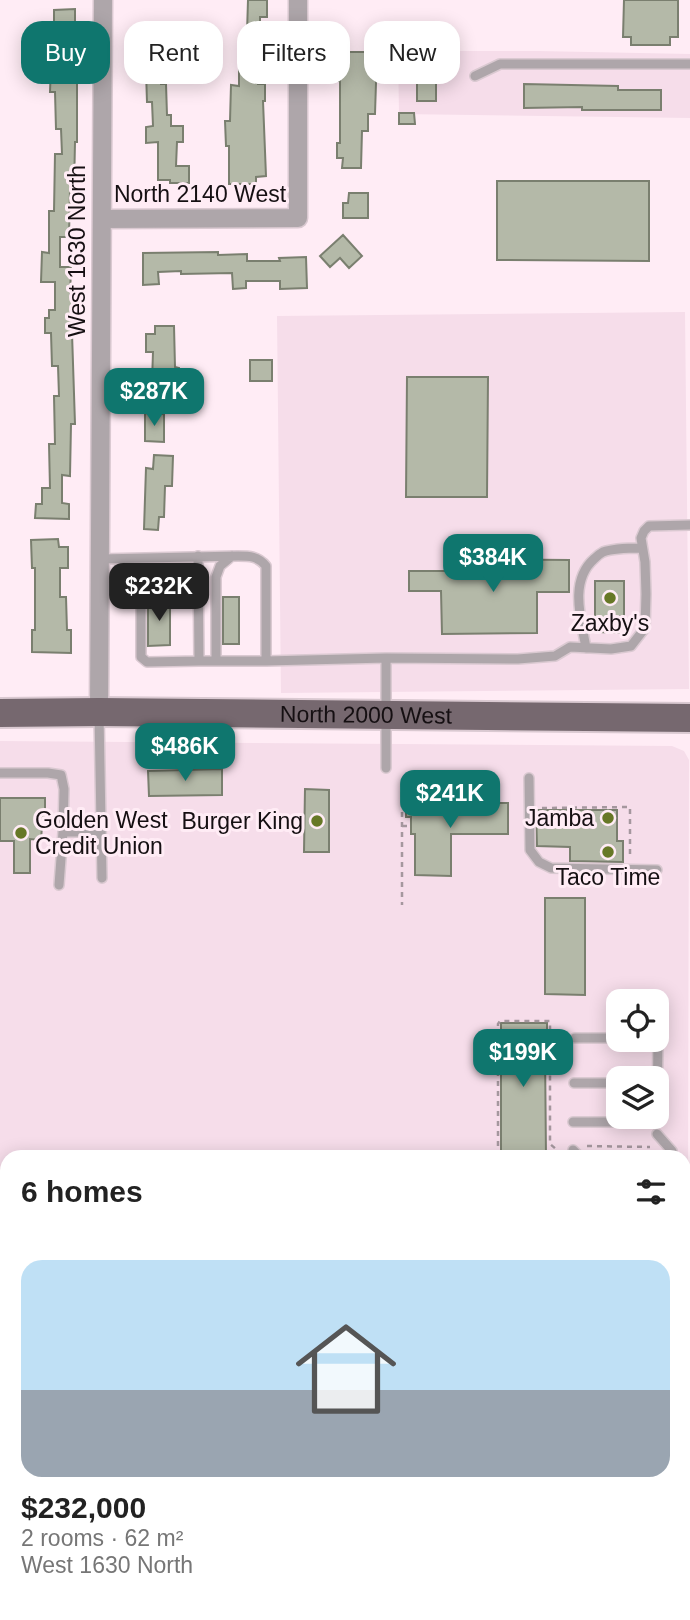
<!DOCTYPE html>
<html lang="en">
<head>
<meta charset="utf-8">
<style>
  body { margin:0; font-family:Helvetica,sans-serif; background:#f6f6f6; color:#222; height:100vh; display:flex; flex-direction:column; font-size:26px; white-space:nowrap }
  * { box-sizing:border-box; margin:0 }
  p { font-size:23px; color:#767676 }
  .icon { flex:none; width:38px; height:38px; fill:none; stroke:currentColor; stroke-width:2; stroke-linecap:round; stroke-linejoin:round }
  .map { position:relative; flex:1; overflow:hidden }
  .sheet { position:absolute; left:0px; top:1150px; width:691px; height:471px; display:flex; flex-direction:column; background:#fff; border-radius:21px 21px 0 0; box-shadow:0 4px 18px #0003 }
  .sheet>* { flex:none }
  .hud { position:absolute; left:21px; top:21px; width:649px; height:63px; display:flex; gap:14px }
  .buttons { position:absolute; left:606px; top:989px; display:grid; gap:14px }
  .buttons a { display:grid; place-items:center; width:63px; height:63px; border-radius:14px; background:#fff; box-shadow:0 4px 18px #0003; font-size:35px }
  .price { position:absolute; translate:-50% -60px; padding:0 16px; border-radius:14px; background:#0f766e; color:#fff; font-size:23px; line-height:46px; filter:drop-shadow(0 2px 4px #0008) }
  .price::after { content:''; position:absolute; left:50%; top:42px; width:21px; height:16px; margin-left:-10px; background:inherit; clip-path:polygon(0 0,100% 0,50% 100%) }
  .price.active { background:#222; color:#fff }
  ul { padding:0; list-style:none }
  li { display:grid; align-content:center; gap:14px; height:371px; padding:0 21px }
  li span { display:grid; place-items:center; height:217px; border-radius:21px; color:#555 }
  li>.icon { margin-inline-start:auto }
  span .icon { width:126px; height:126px; fill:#fffc; stroke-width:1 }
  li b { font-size:30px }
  h2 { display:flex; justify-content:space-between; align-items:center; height:84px; padding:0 21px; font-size:30px }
  .tag { padding:0 24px; border-radius:21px; background:#fff; box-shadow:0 4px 18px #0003; font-size:24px; line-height:63px }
  .tag.active { background:#0f766e; color:#fff }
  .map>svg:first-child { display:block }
  .built { fill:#f6ddea; fill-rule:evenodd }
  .building { fill:#b4b9a8; stroke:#7a7f6f; stroke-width:2 }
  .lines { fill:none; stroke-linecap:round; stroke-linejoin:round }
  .service-casing { stroke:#dac9d1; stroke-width:12 }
  .minor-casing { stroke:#dac9d1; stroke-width:21 }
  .primary-casing { stroke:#dac9d1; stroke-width:32 }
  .path { stroke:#a5979e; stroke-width:2.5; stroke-dasharray:5 5; stroke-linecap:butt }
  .service { stroke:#aea6aa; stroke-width:9 }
  .minor { stroke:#aea6aa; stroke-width:18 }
  .primary { stroke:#76686f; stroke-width:28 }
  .poi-dot { fill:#677826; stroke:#ffecf5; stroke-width:2.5 }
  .labels { text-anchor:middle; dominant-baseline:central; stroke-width:6; stroke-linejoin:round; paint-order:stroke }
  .street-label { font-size:23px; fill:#150f12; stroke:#ffecf5 }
  .poi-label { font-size:23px; fill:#150f12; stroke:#ffecf5 }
</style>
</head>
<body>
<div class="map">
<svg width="690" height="1620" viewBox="0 0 690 1620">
  <rect width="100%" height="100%" fill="#ffecf5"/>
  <path class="built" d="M398 51H538L690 54V118L399 114Z
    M685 312 689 689 281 693 277 316Z
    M0 741 672 746 684 751 689 760 687 1620 474 1619 475 1614H684V1157H7V1614H437L436 1620H0ZM618 1001H656V1040H618ZM618 1078H656V1116H618Z"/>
  <path class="building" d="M248 0H267V17H260V43L268 44V58H259L258 84H265V101H263L266 176 256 177V184H229V146H226L225 121H230L231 85 239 86V70H241V33H247Z
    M624 0H678V37H670V45H631V37H623Z
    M75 9V47H70V77H77V142H75L74 190H70L69 237H60V267H71L70 297H75L74 333H72L75 424H71L70 476 62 475V503L69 504V519L35 518 36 504H42V488H50L49 444H55L54 396H59L58 366H52L51 333H45V318H49V310H55V282H41L42 252 49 253V211H54L55 154H62L61 129H56L55 92H50L51 65H54V10Z
    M147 32 171 33 170 57 152 56V48H146Z
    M346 52H377L375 114H368V131H362L361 168H342L343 158H337V143H340V81H337L338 65 345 66Z
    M440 55V79H436V101H417V74H411V56Z
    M146 71H161V84H166L167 115H171V126H183V142H177L176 166H189V183H170V180H158V142L146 143V127L153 126 152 102H147Z
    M524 84 618 86V90H661V110H582V107L524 108Z
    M399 113H414L415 124H399Z
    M497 181H649V261L497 260Z
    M349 193H368V218H343V203H348Z
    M343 235 362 256 349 268 340 258 330 267 320 256Z
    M218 252V255L247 254V261H280L279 258 306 257 307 288 280 289V281H246V288L233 289 232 273 181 274V271L158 272 159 284 143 285V253Z
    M155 326H174L175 367 179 368 178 397H157L158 382H152L153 352H146V334H155Z
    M250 360H272V381H250Z
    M407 377H488L487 497H406Z
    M145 413 164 414V442L145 441Z
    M154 455 173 456 172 486H165L164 517H159L158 530 144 529 146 468 153 469Z
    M58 539 59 547H68V568H60V597H66L67 630H71V653L32 652V630H35V568H32L31 540Z
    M469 559 569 560V592H537V633L442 634 441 591H409V571H469Z
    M595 581H624V616H620V633L599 632V624H595Z
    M223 597H239V644H223Z
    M148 600H170V645L148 646Z
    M222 769V795L149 796 148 771Z
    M305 789 329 790V852H304Z
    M0 798H45V811H47V826H42L41 840 30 839V873H14V841H0Z
    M406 800H436V803H508V834H451V876L415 875V834H411V817H406Z
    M536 810H617V841H623V862L570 861V847L537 846Z
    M545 898H585V995L545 994Z
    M501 1023H547V1049H545L546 1157 501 1155Z"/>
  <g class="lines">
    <g class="service-casing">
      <path id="service" d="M475 76 500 64H690
        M198 556 199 661H266
        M100 559 238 556C249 556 258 556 266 566V661L386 658 518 659 555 656 570 647 611 649 631 646 645 628 646 594 645 562 641 538 644 531 649 526 690 525
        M199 586H154L145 590 141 599V657L147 662 199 661
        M586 648C581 619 569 581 594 559 597 556 599 554 603 552 614 548 629 548 641 548
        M216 661V577L220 566 232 556
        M99 714 102 878
        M386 768V658
        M0 773H48L61 775 64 789 63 832H101
        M529 778 530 850 539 862 551 868 657 870
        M59 885 63 832
        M575 1038H618
        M574 1083H618
        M573 1122H657L658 1039H656
        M657 1134 672 1151V1157
        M573 1150 580 1157
        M398 1614V1620
        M543 1614V1620
        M374 1620 378 1614
        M592 1620V1614"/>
    </g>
    <g class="minor-casing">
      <path id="minor" d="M102 219 298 218V0
        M99 712 103 0
        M684 1603H690
        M454 1620 455 1614"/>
    </g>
    <g class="primary-casing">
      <g id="primary">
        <path id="s1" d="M0 713 99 712 690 718"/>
      </g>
    </g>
    <path class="path" d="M402 782V905
      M542 808 630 807V859
      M402 826H410
      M498 1146V1024L500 1021H550V1144L556 1149 560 1155
      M587 1146 650 1147"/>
    <use href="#service" class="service"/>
    <use href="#minor" class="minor"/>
    <use href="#primary" class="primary"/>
  </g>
  <g class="poi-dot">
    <circle cx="610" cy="598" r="7"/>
    <circle cx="608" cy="818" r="7"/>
    <circle cx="317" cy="821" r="7"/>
    <circle cx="21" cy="833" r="7"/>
    <circle cx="608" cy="852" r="7"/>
  </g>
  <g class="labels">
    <g class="street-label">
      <text x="200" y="194">North 2140 West</text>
      <text transform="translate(77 251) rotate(-90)">West 1630 North</text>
      <text stroke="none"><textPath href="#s1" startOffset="366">North 2000 West</textPath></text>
    </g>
    <g class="poi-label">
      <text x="610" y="623">Zaxby's</text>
      <text x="594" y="818" text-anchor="end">Jamba</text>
      <text x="35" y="820" text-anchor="start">Golden West<tspan x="35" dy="26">Credit Union</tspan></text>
      <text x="303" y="821" text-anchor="end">Burger King</text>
      <text x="608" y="877">Taco Time</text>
    </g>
  </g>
</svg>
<div class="buttons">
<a><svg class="icon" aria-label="locate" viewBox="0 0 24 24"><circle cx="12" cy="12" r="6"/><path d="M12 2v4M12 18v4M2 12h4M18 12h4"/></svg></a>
<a><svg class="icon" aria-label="layers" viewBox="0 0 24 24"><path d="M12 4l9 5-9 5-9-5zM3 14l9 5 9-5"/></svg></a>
</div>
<b class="price" style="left:154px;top:428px">$287K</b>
<b class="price" style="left:493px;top:594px">$384K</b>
<b class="price active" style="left:159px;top:623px">$232K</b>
<b class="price" style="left:185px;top:783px">$486K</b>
<b class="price" style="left:450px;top:830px">$241K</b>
<b class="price" style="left:523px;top:1089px">$199K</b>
<div class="hud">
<a class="tag active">Buy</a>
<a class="tag">Rent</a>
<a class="tag">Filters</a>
<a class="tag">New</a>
</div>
<section class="sheet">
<h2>6 homes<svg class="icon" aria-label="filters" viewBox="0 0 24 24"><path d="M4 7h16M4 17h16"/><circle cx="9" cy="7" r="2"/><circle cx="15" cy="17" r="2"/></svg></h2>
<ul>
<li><span style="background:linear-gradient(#bfe0f5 60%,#9aa5b1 0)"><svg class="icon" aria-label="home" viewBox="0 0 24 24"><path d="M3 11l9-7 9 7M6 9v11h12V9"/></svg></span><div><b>$232,000</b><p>2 rooms · 62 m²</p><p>West 1630 North</p></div></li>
</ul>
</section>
</div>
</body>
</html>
